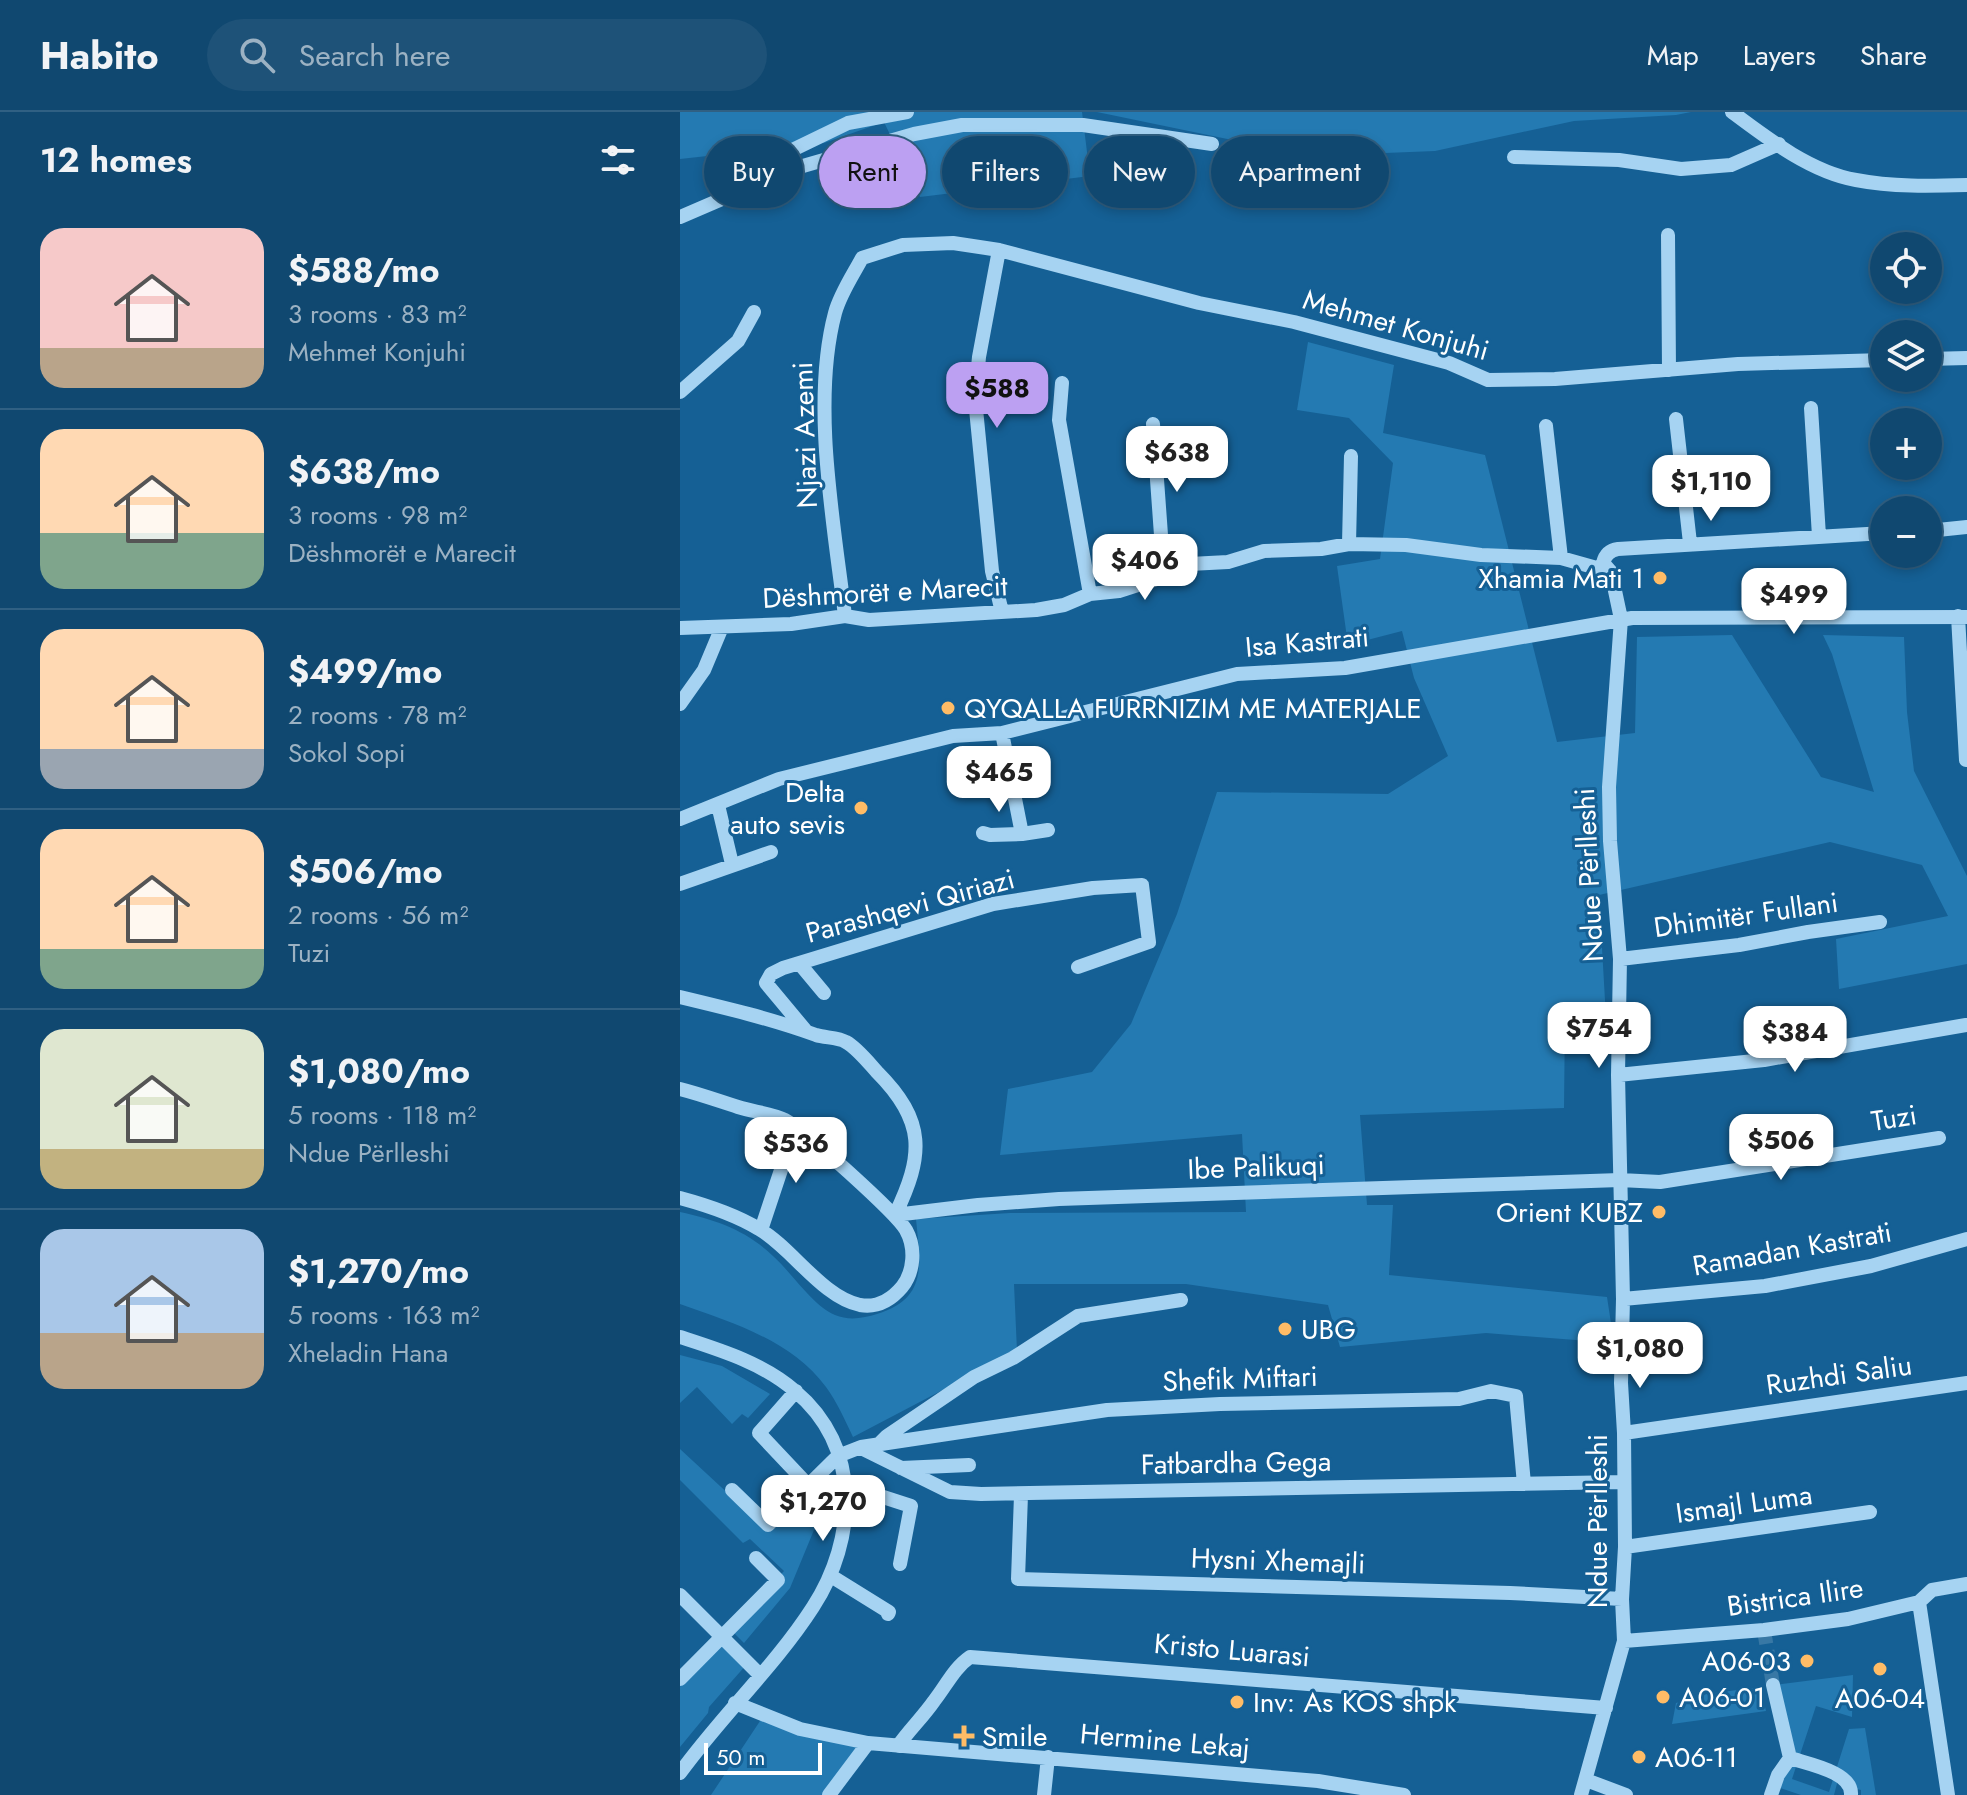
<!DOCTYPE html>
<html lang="en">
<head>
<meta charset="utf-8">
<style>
  body { margin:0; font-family:Jost,sans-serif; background:#1e5278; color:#f1f3f6; height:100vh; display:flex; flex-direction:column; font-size:30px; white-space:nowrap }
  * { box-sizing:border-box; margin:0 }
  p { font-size:26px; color:#9cb2c3 }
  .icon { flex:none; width:44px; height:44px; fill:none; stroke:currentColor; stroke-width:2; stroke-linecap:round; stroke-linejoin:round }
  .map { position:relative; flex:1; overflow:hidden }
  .panel { display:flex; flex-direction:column; background:#104870; width:680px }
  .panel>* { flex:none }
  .banner { position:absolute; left:24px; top:24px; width:760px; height:72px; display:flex; gap:16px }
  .buttons { position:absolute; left:1190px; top:120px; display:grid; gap:16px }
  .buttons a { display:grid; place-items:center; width:72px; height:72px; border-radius:50%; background:#104870; box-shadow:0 4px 12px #0003,0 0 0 2px #306083; font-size:40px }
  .scale { position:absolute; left:24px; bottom:20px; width:118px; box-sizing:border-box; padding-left:8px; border:4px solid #fff; border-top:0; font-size:22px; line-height:28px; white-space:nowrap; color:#fff; -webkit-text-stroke:6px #156095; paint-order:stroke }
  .price { position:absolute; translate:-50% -68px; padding:0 18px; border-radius:16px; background:#fff; color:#222; font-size:26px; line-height:52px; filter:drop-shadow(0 2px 4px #0008) }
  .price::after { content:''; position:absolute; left:50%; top:48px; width:24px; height:18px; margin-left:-12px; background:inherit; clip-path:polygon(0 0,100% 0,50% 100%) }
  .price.selected { background:#bca0f2; color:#111 }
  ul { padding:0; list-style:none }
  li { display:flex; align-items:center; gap:24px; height:200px; padding:0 40px }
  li+li { border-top:2px solid #306083 }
  li span { display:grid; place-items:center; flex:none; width:224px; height:160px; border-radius:24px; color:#555 }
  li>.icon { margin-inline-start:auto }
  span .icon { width:96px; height:96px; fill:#fffc; stroke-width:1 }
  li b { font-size:34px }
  h2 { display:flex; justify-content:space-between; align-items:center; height:96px; padding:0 40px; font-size:34px }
  .tag { padding:0 28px; border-radius:36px; background:#104870; box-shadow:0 4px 12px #0003,0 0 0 2px #306083; font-size:28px; line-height:72px }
  .tag.selected { background:#bca0f2; color:#111 }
  header { display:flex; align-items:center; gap:48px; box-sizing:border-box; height:112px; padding:0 40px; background:#104870; border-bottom:2px solid #306083 }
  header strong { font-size:38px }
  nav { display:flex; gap:44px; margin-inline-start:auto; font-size:28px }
  .search { width:560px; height:72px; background:#1e5278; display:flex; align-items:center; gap:20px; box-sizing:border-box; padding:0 28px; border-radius:44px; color:#9cb2c3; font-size:30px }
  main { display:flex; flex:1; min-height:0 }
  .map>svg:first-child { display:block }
  .green { fill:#247ab2 }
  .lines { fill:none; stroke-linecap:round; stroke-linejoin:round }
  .minor-tunnel { stroke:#3878a5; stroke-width:14; stroke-dasharray:14 7; stroke-linecap:butt }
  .minor { stroke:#a6d3f2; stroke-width:14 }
  .poi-dot { fill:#ffbc66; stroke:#156095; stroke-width:3 }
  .labels { text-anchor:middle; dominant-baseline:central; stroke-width:6; stroke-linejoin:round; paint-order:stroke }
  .street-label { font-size:28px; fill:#fff; stroke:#156095 }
  .poi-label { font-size:28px; fill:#fff; stroke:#156095; text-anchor:start }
</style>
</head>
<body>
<header>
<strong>Habito</strong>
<div class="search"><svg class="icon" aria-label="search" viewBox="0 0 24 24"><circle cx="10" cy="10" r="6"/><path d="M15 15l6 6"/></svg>Search here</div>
<nav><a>Map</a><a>Layers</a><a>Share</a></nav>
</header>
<main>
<section class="panel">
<h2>12 homes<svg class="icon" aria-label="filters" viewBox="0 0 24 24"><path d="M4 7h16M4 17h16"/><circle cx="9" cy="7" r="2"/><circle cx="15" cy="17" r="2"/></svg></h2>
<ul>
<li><span style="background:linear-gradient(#f6c9c9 75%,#b9a48a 0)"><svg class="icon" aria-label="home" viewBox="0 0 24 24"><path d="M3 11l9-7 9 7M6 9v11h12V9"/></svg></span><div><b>$588/mo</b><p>3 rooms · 83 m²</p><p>Mehmet Konjuhi</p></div></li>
<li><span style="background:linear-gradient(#ffd9b3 65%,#7fa58c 0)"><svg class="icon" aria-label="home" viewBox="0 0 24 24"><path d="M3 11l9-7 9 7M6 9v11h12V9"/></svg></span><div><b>$638/mo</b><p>3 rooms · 98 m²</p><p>Dëshmorët e Marecit</p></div></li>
<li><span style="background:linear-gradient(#ffd9b3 75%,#9aa5b1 0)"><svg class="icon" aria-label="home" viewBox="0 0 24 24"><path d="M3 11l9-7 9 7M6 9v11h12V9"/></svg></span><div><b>$499/mo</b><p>2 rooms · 78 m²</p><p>Sokol Sopi</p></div></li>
<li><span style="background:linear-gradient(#ffd9b3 75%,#7fa58c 0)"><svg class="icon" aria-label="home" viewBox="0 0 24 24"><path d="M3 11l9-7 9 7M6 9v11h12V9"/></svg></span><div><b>$506/mo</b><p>2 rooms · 56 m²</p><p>Tuzi</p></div></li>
<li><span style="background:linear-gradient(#dfe7d0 75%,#c2b280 0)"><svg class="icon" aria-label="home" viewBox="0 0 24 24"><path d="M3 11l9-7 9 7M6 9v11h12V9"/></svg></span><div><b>$1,080/mo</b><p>5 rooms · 118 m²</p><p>Ndue Përlleshi</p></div></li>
<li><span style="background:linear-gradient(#a9c7e8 65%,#b9a48a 0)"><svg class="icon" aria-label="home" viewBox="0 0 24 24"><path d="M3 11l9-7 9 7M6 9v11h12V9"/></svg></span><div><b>$1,270/mo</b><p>5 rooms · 163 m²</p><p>Xheladin Hana</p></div></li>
</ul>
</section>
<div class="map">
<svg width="1287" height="1683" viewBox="0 0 1287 1683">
  <rect width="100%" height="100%" fill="#156095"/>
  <path class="green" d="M0 0H402L410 64 240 85 204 10 144 31 0 47Z
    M417 0H1011L996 3 894 9 755 39 630 44Z
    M628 230 714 253 703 321 805 343 877 630 955 621 957 525 1052 523 1141 665 1194 680 1152 542 1143 523 1224 525 1227 600 1234 659 1287 764V852L1159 877 1156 827 1268 804 1242 753 1150 730 919 783 926 906 885 904 884 996 680 1003 687 1093H713L709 1163 927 1185 934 1231 806 1221 660 1235 648 1193 506 1172H334L337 1239 173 1325C165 1308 157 1290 146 1275 111 1228 53 1211 0 1192V1100C36 1108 66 1118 93 1144 111 1160 133 1194 155 1203 169 1209 184 1206 197 1202 249 1186 240 1151 236 1107L330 1101 566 1100 562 1022 320 1043 328 977 412 960 451 912 497 802 537 680 708 682 768 644 734 566 722 519 668 533 657 454 700 447 713 351 669 306 617 298Z
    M0 1243 42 1254 90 1282 68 1306 62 1302 52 1312 17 1275 0 1291Z
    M0 1337 80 1411 136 1357H140L145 1386 142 1419 134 1418 110 1476 64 1531 50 1517 104 1459 70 1427 63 1431 0 1368Z
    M41 1532 67 1552 29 1595 28 1601 0 1635V1573Z
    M1173 1563 1172 1605 1136 1594 1112 1667 1149 1680 1169 1617 1185 1616 1196 1683H1181V1678L1172 1676 1159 1664 1154 1683H1121L1094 1674 1105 1653 1093 1573Z
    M1080 1575 1086 1599 992 1612 996 1591 1027 1582Z
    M84 1603 188 1631 149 1683H31Z"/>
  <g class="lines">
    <path class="minor-tunnel" d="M1084 1518 1093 1573"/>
    <path class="minor" d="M1052 0C1088 27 1131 60 1176 68 1212 75 1250 74 1287 73
      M834 45 939 48 1001 57 1051 53 1099 32
      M79 69 104 42 168 11 227 0
      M0 105 109 58 234 22 282 13H403L532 32
      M988 123 989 258
      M319 138 299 245 295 287 312 459 322 500
      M1248 247 1287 246
      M382 271 379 308 410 482
      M0 280 58 229 74 200
      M1131 296 1139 424
      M996 307 1010 431
      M473 312 481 423 484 438 498 460
      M866 314 881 446
      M1248 419 1287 415
      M669 432 671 344
      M931 460 923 451C925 443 930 438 938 437L1204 421
      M165 504C154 412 131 291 155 201 160 182 173 163 182 146L223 133 273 131 319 138 519 191 614 210 769 251 808 268 875 267 1058 252 1204 248
      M1278 504 1286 648
      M0 516 111 512 165 504 189 508 356 498 384 493 410 482 439 479 498 460 510 452 548 450 584 439 641 437 669 432 726 433 801 443 881 446 931 460
      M0 592 24 558 42 515
      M322 621 342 722 368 718
      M38 693 52 752
      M0 707 99 667 273 624 322 621 557 562 665 556 952 506 1287 505
      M303 721 310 723 342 722
      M0 772 91 740
      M940 847 1059 833 1128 820 1200 810
      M119 851 144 881
      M0 885C46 896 92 907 136 923 145 926 158 925 166 930 177 936 188 950 197 960 246 1009 244 1043 215 1103
      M126 919 86 871 91 862 103 856 313 792 413 776 462 773 469 830 398 855
      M938 963 1084 948 1286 913
      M0 977C20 982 39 989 58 995 73 1000 91 1001 105 1008 124 1018 216 1101 226 1118 236 1136 234 1160 222 1175 211 1188 197 1196 180 1193 142 1185 112 1136 79 1117 56 1103 26 1093 0 1086
      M215 1103 298 1093 379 1087 940 1068 980 1070 1259 1026
      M81 1118 115 1016
      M943 1187 1085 1174 1191 1154 1287 1127
      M0 1225C40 1238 83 1251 115 1279 182 1335 177 1427 133 1495 95 1554 42 1603 0 1661
      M116 1279 79 1321 128 1373
      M944 1321 1287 1271
      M199 1332 207 1324 294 1265 333 1246 398 1204 501 1188
      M181 1336 270 1380 301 1382 944 1370
      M221 1356 289 1353
      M166 1373 231 1394 220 1452
      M52 1378 88 1413 158 1344 181 1335 427 1298 540 1292 779 1287 811 1279 836 1284 844 1372
      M341 1383 338 1467 830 1481 942 1487
      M945 1435 1190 1400
      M151 1464 209 1500 208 1502
      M0 1483 80 1563
      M1239 1490 1268 1683
      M944 1529 1084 1518 1168 1507 1239 1490 1252 1478 1287 1472
      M0 1567 98 1468 76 1446
      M1093 1573 1110 1646
      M55 1591 120 1617 188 1631 638 1669 724 1683
      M218 1634C229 1618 243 1605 254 1589 266 1574 274 1556 290 1545L926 1596
      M906 1668 946 1683
      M149 1683 188 1631
      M364 1683 368 1645
      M901 1683 944 1529 942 1487 945 1435 944 1321 941 1271 943 1187 938 963 940 847 930 729 929 675 941 507 931 460
      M1091 1683 1098 1663 1110 1646C1128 1652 1173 1660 1171 1683"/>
  </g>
  <g class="poi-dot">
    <circle cx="980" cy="466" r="8"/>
    <circle cx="268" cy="596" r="8"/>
    <circle cx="181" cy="696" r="8"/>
    <circle cx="979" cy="1100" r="8"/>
    <circle cx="605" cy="1217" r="8"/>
    <circle cx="1127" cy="1549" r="8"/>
    <circle cx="1200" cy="1557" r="8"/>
    <circle cx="983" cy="1585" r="8"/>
    <circle cx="557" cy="1590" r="8"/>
    <path d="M280 1612h8v8h8v8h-8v8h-8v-8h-8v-8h8z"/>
    <circle cx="959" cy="1645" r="8"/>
  </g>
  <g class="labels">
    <g class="street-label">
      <text transform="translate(716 213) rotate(16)">Mehmet Konjuhi</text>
      <text transform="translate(125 323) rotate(-92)">Njazi Azemi</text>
      <text transform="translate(205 480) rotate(-3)">Dëshmorët e Marecit</text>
      <text transform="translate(627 530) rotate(-5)">Isa Kastrati</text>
      <text transform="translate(909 763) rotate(-93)">Ndue Përlleshi</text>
      <text transform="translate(230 794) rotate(-15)">Parashqevi Qiriazi</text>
      <text transform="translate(1066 803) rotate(-8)">Dhimitër Fullani</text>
      <text transform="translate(1214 1006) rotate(-9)">Tuzi</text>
      <text transform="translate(576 1055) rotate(-2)">Ibe Palikuqi</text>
      <text transform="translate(1112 1137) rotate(-10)">Ramadan Kastrati</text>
      <text transform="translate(1159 1263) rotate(-8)">Ruzhdi Saliu</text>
      <text transform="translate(560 1267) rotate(-2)">Shefik Miftari</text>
      <text transform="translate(556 1351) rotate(-1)">Fatbardha Gega</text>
      <text transform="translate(1064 1392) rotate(-8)">Ismajl Luma</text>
      <text transform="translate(917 1409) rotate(-90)">Ndue Përlleshi</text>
      <text transform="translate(598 1449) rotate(2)">Hysni Xhemajli</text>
      <text transform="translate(1115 1485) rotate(-8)">Bistrica Ilire</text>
      <text transform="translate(552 1538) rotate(5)">Kristo Luarasi</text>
      <text transform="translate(485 1629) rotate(5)">Hermine Lekaj</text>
    </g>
    <g class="poi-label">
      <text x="964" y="466" text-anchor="end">Xhamia Mati 1</text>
      <text x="284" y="596">QYQALLA FURRNIZIM ME MATERJALE</text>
      <text x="165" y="680" text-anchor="end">Delta<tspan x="165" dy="32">auto sevis</tspan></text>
      <text x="963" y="1100" text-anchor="end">Orient KUBZ</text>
      <text x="621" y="1217">UBG</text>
      <text x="1111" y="1549" text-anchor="end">A06-03</text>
      <text x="999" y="1585">A06-01</text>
      <text x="1200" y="1586" text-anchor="middle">A06-04</text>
      <text x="573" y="1590">Inv: As KOS shpk</text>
      <text x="302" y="1624">Smile</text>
      <text x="975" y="1645">A06-11</text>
    </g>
  </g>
</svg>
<div class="buttons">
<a><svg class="icon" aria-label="locate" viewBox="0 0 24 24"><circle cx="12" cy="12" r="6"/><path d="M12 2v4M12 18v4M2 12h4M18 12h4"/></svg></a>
<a><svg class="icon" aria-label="layers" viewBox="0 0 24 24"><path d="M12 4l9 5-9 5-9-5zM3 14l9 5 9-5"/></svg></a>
<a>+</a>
<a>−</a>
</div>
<div class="scale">50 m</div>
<b class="price selected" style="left:317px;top:318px">$588</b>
<b class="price" style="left:497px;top:382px">$638</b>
<b class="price" style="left:1031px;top:411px">$1,110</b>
<b class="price" style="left:465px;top:490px">$406</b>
<b class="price" style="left:1114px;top:524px">$499</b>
<b class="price" style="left:319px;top:702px">$465</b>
<b class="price" style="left:919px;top:958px">$754</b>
<b class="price" style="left:1115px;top:962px">$384</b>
<b class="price" style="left:1101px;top:1070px">$506</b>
<b class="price" style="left:116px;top:1073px">$536</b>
<b class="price" style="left:960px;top:1278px">$1,080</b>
<b class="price" style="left:143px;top:1431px">$1,270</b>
<div class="banner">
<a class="tag">Buy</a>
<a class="tag selected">Rent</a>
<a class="tag">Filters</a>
<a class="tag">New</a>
<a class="tag">Apartment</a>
</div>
</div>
</main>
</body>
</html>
